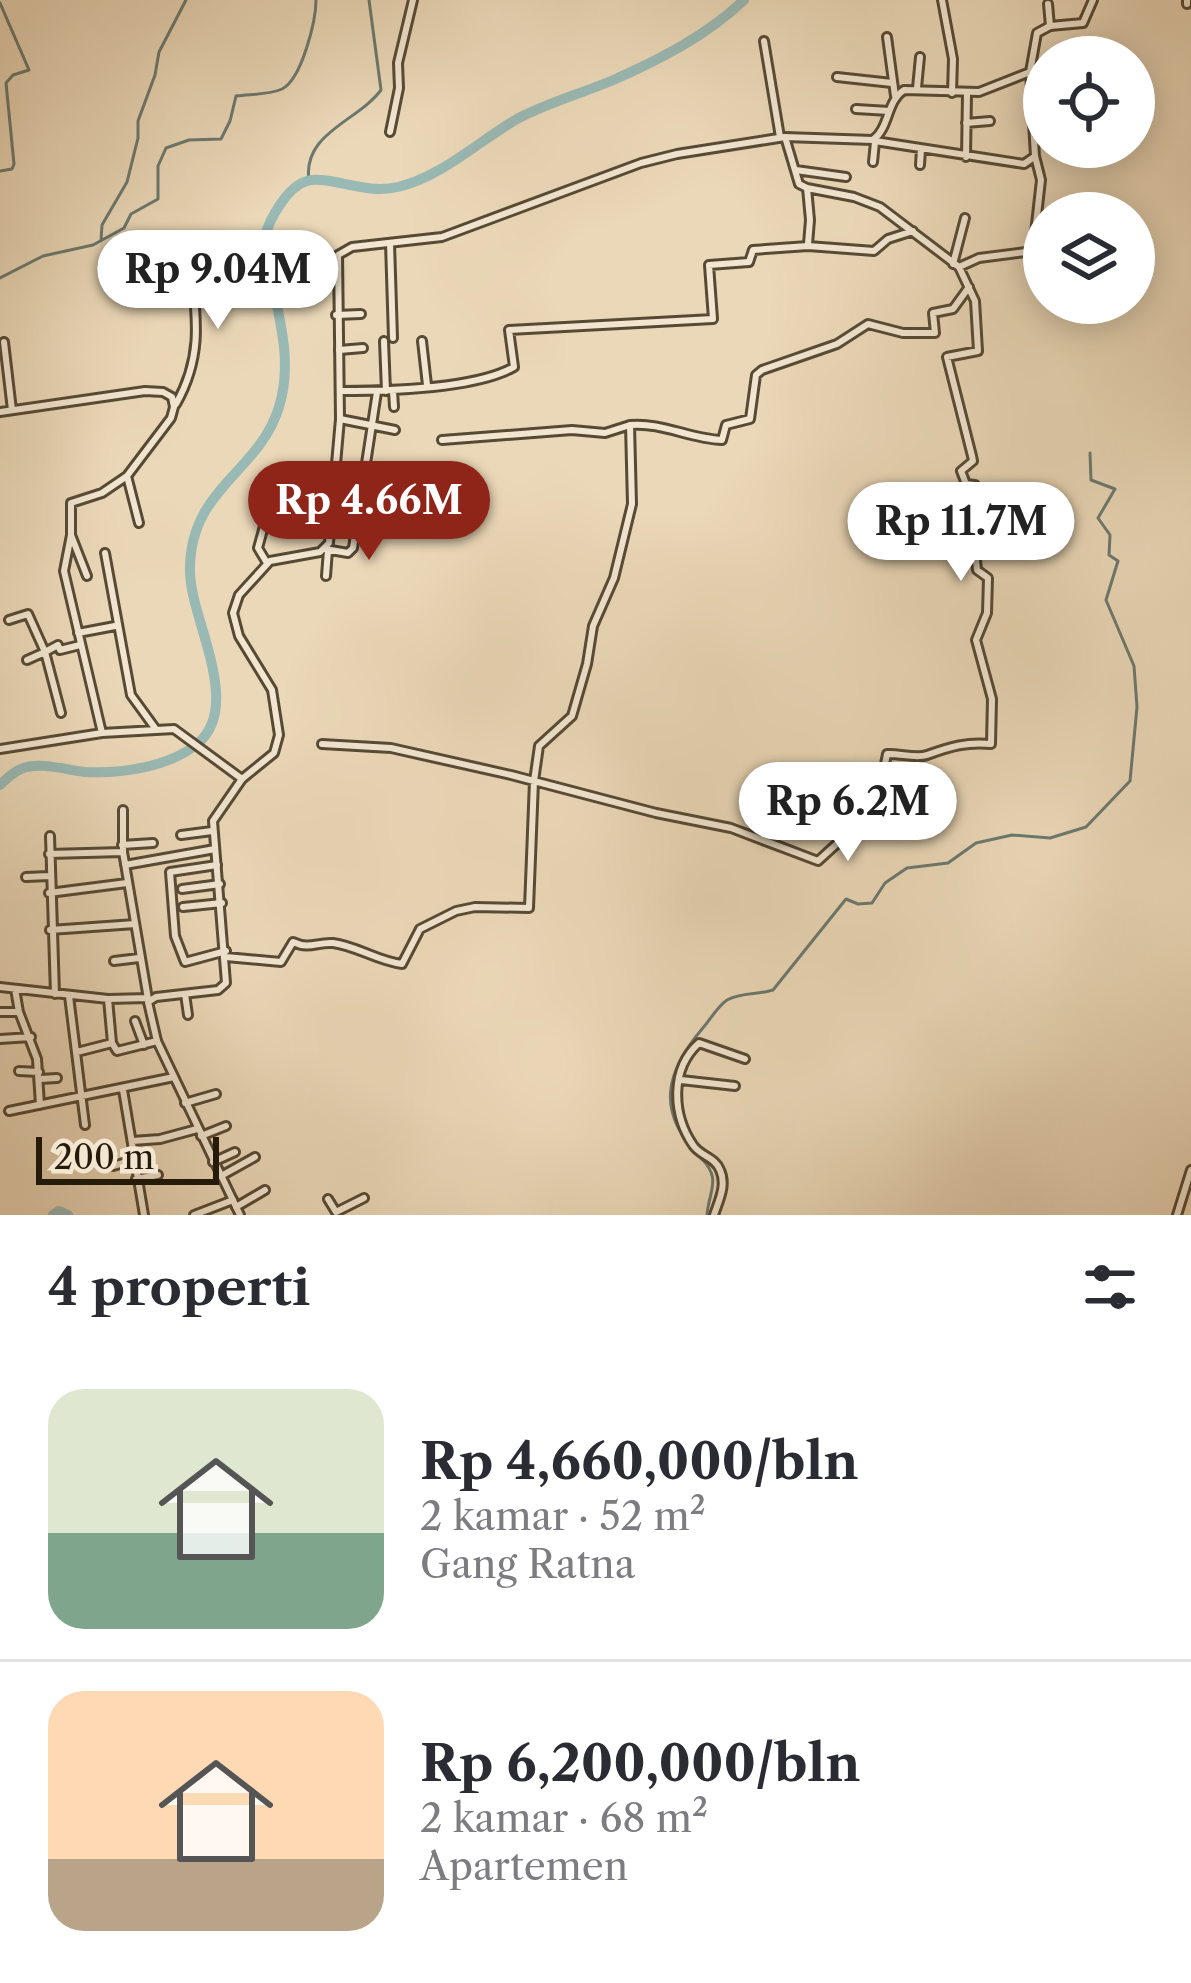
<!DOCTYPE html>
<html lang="id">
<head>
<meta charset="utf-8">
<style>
  body { margin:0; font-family:"Libre Caslon Text",serif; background:#f7f7f7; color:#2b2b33; height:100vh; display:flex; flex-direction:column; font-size:45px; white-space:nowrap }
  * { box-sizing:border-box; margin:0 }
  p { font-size:39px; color:#7c7c81 }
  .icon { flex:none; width:66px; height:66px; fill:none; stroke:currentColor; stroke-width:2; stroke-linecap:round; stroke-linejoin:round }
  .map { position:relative; height:1215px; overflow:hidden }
  .side { display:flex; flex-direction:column; background:#fff; flex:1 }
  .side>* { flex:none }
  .controls { position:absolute; left:1023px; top:36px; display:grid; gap:24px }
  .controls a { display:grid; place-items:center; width:132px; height:132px; border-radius:50%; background:#fff; box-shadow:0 6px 30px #0003; font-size:60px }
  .scale { position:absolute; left:36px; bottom:30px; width:183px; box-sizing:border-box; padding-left:12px; border:6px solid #261a09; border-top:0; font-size:33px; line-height:42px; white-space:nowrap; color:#261a09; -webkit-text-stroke:9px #f2e6d1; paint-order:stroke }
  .price { position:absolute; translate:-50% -102px; padding:0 27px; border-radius:42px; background:#fff; color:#222; font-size:39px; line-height:78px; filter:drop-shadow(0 3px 6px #0008) }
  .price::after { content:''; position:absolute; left:50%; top:72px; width:36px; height:27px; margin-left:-18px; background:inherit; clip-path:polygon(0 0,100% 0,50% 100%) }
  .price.selected { background:#8f2418; color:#fff }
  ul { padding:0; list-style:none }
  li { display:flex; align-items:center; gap:36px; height:300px; padding:0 48px }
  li+li { border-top:3px solid #e1e1e2 }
  li span { display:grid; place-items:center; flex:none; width:336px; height:240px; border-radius:36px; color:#555 }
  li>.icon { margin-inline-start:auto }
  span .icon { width:144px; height:144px; fill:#fffc; stroke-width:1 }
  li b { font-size:51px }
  h2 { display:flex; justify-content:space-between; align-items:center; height:144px; padding:0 48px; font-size:51px }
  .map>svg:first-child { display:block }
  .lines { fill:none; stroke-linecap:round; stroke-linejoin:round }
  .stream { stroke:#6b7970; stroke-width:3 }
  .river { stroke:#99b9b4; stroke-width:10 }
  .minor-casing { stroke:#574a35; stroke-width:12 }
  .tertiary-casing { stroke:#574a35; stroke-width:12 }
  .minor { stroke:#f2e6d1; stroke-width:6 }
  .tertiary { stroke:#f2e6d1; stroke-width:6 }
</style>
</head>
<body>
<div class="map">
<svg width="1191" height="1215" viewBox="0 0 1191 1215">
  <rect width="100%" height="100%" fill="#ebd8b8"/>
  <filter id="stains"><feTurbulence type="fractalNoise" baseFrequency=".00167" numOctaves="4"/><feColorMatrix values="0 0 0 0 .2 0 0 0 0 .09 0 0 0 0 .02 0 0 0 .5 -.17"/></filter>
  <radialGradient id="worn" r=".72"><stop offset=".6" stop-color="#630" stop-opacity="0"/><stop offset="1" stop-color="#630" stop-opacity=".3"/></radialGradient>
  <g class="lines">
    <path class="stream" d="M0 3 29 70 13 75 6 83 14 164 12 169 0 171
      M309 181C302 133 357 122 381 90L369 0
      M101 241 102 225 127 182 138 138V121L155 75 159 52 186 0
      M0 278 43 256 93 245 124 228 131 214 158 199V166L166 148 189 140 221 139 230 121 236 96C250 94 269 95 282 89 302 79 316 20 316 0
      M697 1154C656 1110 666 1072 702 1029 710 1020 717 1007 727 1000 741 992 758 995 773 990L846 899 858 904 872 903 885 883 907 868 948 863 976 843 1012 835 1050 838 1086 827 1130 781 1137 707 1134 666 1106 600 1118 561 1109 555 1110 535 1098 518 1115 489 1091 480 1090 453
      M701 1158C722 1179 709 1190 707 1215
      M1181 1215 1191 1184"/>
    <path class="river" d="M0 785C6 779 13 772 21 769 39 761 66 770 85 772 120 774 169 767 197 744 244 706 190 619 190 571 189 488 259 473 279 407 297 349 269 294 265 237 269 219 288 186 307 181 330 175 364 195 398 187 441 177 479 141 517 119 547 103 580 94 611 81 659 60 706 36 744 0
      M53 1215 59 1211 68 1215"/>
    <g class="minor-casing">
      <path id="minor" d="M942 0 953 59 952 93
        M1048 4 1050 26
        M1187 4V0
        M887 37 895 96
        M764 41 780 137
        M837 77 892 83
        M917 88 920 57
        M856 109 889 111
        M966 123 990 121
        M390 132 399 88 398 63 413 0
        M785 137 799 184 807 188 810 220 808 244
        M875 141 1024 164 1034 157
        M966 157 967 94
        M873 162 875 142
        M920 165 921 149
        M796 170 846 177
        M390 243 393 338
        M953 264 965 218
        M959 267 979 258 1033 251 1041 180 1035 156 1030 72
        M336 315 361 314
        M384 341 386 391
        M422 341 427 385
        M4 342 12 410
        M339 350 363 348
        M340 391C385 391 475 389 514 367L509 330 713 319 709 265 749 262 753 250 808 246 874 251 888 239 913 231
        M393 391 394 407
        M176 404C208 348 193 303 189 242
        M0 412 145 391 163 392 172 397 174 407 171 418 127 476 102 493 71 503V535L64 571 102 733 174 729 242 779
        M340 419 395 430
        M442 440 572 430 605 433 630 425
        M127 476 139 523
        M361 486 402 492 412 480 449 488
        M331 508 356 509
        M268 509 312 507
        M71 535 87 576
        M325 549 348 553 353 548 377 392
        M105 553 131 695 155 728
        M267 563 258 548 272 497
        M326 576 328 550
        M9 620 28 614 45 652 27 660
        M78 633 115 626
        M61 713 45 652 58 645 60 650 80 645
        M322 744 391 748 511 775 656 813 731 828 818 861 841 840 852 816 886 806 888 782 882 779 887 754C899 753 916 759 927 755 952 746 966 742 991 744L992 699 976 640 987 613 988 578 977 570 973 531 987 519 975 485 966 484 961 471 973 461 972 456 947 357 978 351 975 301 959 267 880 207 854 197 807 188
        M0 749 102 733
        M123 810V852L148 999
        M181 835 212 831
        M50 836 55 994
        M122 845 153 843
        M49 854 123 852
        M125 865 215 849
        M217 865 170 872 175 936 185 962 226 951
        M26 877 49 876
        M182 889 220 884
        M49 893 127 883
        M183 907 222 903
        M50 930 135 924
        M226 957 281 962 293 942C310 950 316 942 333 943 357 946 377 961 402 964L420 929 456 911 475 907 529 908 534 781 539 746 572 716 587 664 593 626 614 578 632 504 630 425C662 422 690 439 722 440L726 425 750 419 756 375 762 370 837 344 868 324 903 333H935L933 313 953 309 969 287
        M114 961 139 958
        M0 987 108 999 148 998
        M15 989 19 1012 37 1059 40 1105
        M185 994 188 1015
        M69 996 85 1125
        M0 1012H19
        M135 1021 144 1045
        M0 1039 31 1037
        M112 1043 117 1051 157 1041
        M77 1052 112 1043 108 999
        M19 1071 39 1072
        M40 1079 57 1078
        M681 1080 735 1086
        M123 1090 144 1215
        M185 1103 216 1094
        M9 1111 174 1077
        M201 1136 226 1126
        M132 1141 160 1139 197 1129
        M213 1162 235 1152
        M113 1166 134 1160
        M221 1176 255 1157
        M136 1179 158 1175
        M328 1199 336 1212
        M236 1207 265 1190
        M336 1212 364 1198
        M194 1215 233 1200
        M714 1215C719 1200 727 1185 720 1170 715 1157 700 1156 693 1145 672 1114 670 1069 699 1043L745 1059"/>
    </g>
    <g class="tertiary-casing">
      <path id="tertiary" d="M240 1215 157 1041 148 1002 156 997 218 990 226 983 213 821 242 779 274 753 279 735 272 690 239 636 233 613 239 595 270 561 320 552 329 543 340 419 338 255 352 247 442 237 641 163 677 154 785 137 873 140C890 127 886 102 904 90L979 92 1030 72 1037 33 1050 26 1083 23 1093 0
        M1177 1215 1191 1170"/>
    </g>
    <use href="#minor" class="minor"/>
    <use href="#tertiary" class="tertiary"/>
  </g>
  <rect width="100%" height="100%" filter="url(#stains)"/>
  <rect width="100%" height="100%" fill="url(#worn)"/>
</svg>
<div class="controls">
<a><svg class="icon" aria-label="locate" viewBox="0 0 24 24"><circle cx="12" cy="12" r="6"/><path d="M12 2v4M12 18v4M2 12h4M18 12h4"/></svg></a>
<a><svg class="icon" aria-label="layers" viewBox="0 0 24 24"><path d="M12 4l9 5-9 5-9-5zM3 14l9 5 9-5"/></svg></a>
</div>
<div class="scale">200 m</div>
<b class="price" style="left:218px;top:332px">Rp 9.04M</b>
<b class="price selected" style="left:369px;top:563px">Rp 4.66M</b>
<b class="price" style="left:961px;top:584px">Rp 11.7M</b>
<b class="price" style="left:848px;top:864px">Rp 6.2M</b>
</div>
<section class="side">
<h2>4 properti<svg class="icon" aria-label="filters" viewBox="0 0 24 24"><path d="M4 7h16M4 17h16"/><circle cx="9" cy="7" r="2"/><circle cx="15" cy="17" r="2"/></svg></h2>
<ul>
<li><span style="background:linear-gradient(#dfe7d0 60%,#7fa58c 0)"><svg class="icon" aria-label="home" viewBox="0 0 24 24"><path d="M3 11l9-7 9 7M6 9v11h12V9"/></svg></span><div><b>Rp 4,660,000/bln</b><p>2 kamar · 52 m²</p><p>Gang Ratna</p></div></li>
<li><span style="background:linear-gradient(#ffd9b3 70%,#b9a48a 0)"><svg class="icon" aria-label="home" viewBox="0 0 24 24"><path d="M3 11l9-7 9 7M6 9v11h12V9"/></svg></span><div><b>Rp 6,200,000/bln</b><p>2 kamar · 68 m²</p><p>Apartemen</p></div></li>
</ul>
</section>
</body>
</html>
